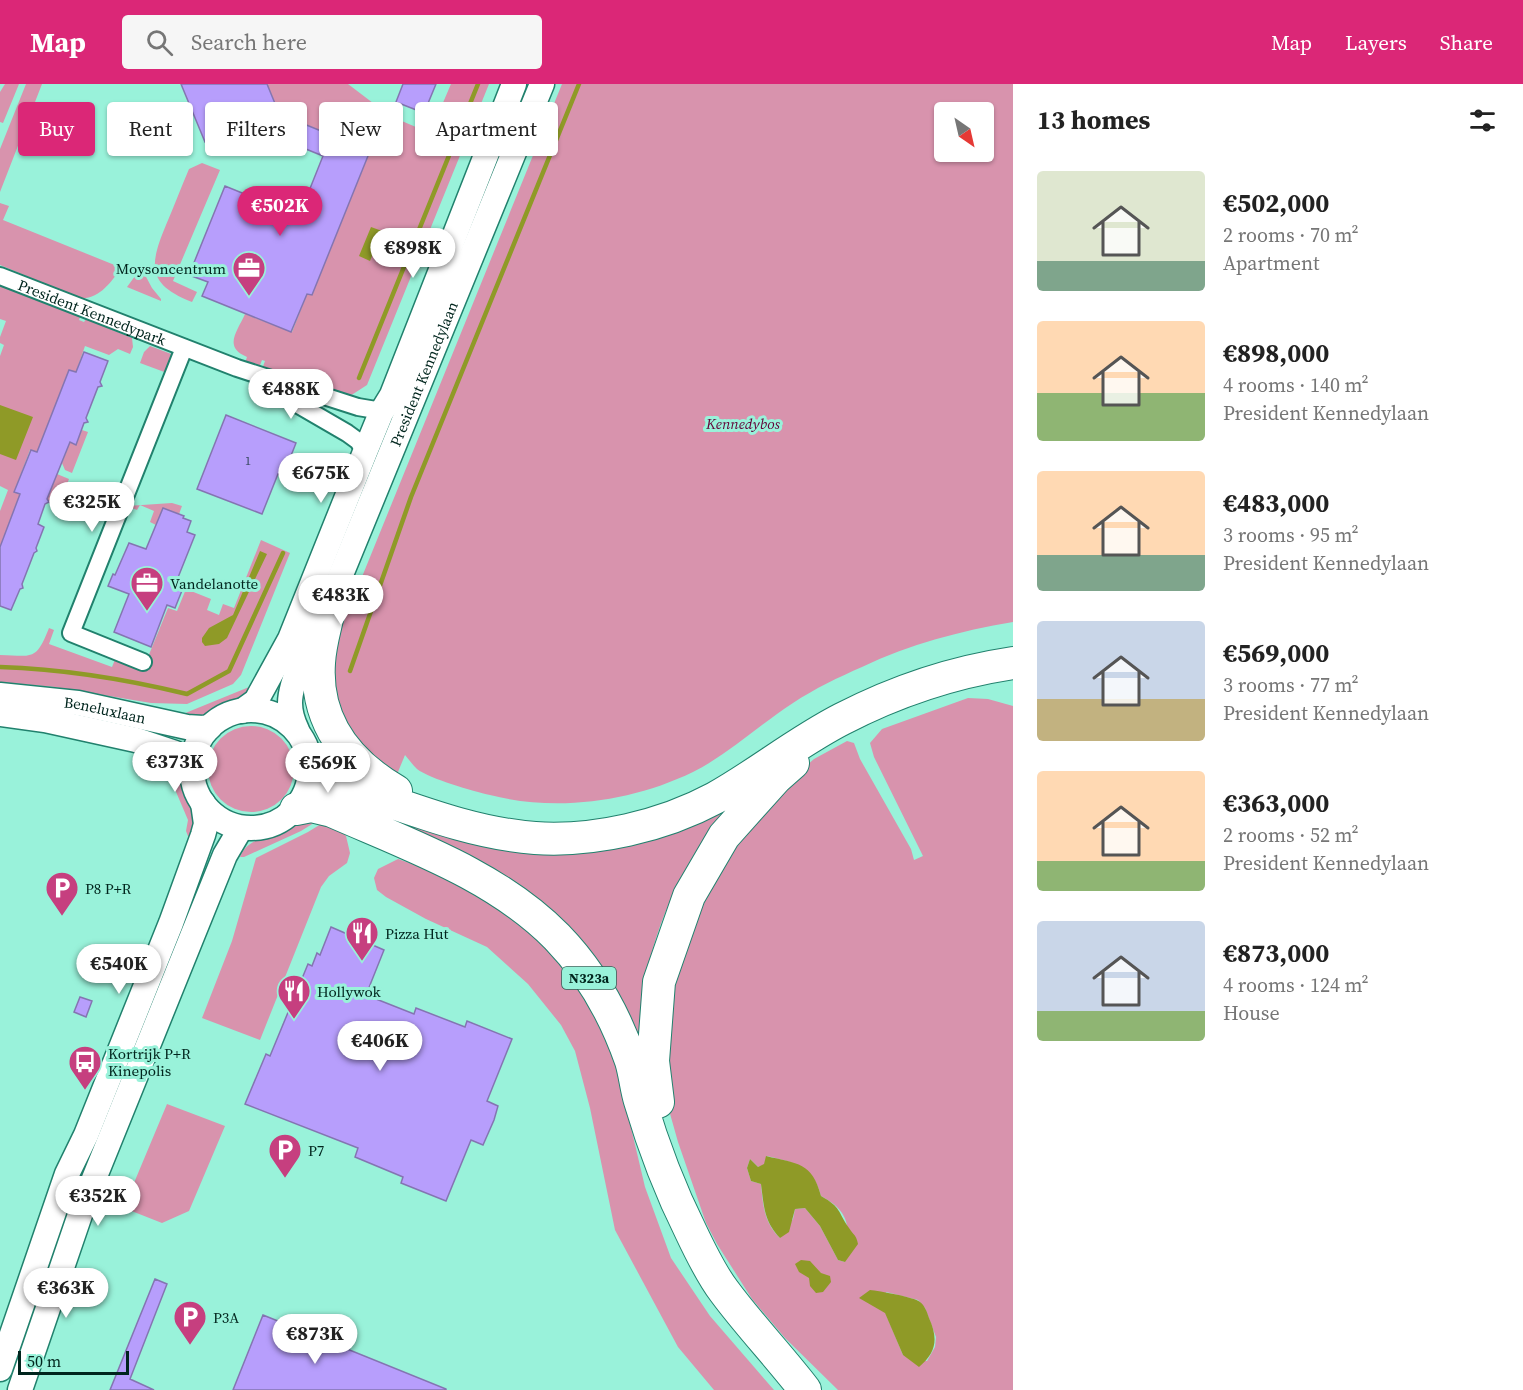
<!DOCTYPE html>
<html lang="en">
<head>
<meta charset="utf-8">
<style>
  body { margin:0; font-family:"Source Serif 4",serif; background:#f6f6f6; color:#222; height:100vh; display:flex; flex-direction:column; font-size:22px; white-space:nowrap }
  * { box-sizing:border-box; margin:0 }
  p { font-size:20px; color:#767676 }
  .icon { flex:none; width:33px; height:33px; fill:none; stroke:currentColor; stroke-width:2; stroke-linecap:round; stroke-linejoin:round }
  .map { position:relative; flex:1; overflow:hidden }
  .panel { display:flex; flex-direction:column; background:#fff; width:510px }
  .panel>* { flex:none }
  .banner { position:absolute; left:18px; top:18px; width:570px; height:54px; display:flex; gap:12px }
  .needle { width:39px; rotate:146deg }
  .fabs { position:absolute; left:934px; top:18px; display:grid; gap:12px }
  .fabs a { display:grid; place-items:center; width:60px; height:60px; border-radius:6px; background:#fff; box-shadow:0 2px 4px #0004; font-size:30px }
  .scale { position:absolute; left:18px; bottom:15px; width:111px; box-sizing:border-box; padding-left:6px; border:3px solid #00251d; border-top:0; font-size:16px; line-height:21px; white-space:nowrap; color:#00251d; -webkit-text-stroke:4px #99f2da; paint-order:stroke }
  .price { position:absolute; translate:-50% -51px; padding:0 14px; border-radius:21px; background:#fff; color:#222; font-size:20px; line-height:39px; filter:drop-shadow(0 2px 3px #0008) }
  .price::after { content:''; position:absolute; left:50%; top:36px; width:18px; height:14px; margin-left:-9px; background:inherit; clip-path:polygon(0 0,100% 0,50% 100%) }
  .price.selected { background:#db2777; color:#fff }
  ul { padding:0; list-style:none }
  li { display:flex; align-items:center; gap:18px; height:150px; padding:0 24px }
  li span { display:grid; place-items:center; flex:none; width:168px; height:120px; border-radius:6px; color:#555 }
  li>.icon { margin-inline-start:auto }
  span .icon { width:72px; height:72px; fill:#fffc; stroke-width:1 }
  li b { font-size:26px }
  h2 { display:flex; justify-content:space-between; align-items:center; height:72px; padding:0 24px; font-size:26px }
  .tag { padding:0 21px; border-radius:6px; background:#fff; box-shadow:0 2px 4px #0004; font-size:21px; line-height:54px }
  .tag.selected { background:#db2777; color:#fff }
  header { display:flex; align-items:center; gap:36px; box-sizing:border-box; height:84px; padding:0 30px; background:#db2777; color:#fff }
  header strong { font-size:28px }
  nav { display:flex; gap:33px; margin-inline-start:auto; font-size:21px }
  .search { width:420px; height:54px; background:#f6f6f6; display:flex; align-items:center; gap:15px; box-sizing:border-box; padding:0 21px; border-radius:6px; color:#767676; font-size:22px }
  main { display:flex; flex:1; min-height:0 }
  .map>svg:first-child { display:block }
  .green { fill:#d893ad; fill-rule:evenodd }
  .water { fill:#8f9a27 }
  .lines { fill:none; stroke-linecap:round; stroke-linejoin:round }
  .stream { stroke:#8f9a27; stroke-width:4.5 }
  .building { fill:#b79efc; stroke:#8475b1; stroke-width:1.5 }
  .minor-casing { stroke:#21816d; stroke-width:20 }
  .secondary-casing { stroke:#21816d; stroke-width:27 }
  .motorway-casing { stroke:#21816d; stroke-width:34 }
  .minor { stroke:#fff; stroke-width:16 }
  .secondary { stroke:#fff; stroke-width:24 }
  .motorway { stroke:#fff; stroke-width:32 }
  .labels { text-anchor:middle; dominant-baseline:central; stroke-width:6; stroke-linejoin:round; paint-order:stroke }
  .number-label { font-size:12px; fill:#2e4355 }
  .shield { fill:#99f2da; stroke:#2e6256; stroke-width:1.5 }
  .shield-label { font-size:14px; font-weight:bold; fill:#00251d }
  .poi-label { font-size:15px; fill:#00251d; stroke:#99f2da; text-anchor:start }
  .street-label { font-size:15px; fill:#00251d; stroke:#99f2da }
  .park-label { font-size:15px; font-style:italic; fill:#630338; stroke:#99f2da }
</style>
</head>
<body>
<header>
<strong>Map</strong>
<div class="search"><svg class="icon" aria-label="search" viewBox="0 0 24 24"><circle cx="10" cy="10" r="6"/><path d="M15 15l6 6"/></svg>Search here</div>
<nav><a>Map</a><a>Layers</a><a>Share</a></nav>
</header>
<main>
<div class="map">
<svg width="1013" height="1306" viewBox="0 0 1013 1306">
  <rect width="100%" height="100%" fill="#99f2da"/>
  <path class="green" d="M5 0H19L3 39 0 38V8Z
    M26 0H42L0 108V65Z
    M267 0H348L390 32 430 49 451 0H489L367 301 350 312 262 285 265 277 262 276 259 284 245 279 247 273C223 263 237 248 245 230L292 248 307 210 312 211 372 62 328 44 322 48 292 35 283 39Z
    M562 0H1013V538C960 547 910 560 862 583 839 593 814 605 793 619 759 641 729 670 693 688 631 718 556 728 490 711 473 707 430 695 417 685 413 681 409 676 405 671L393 700 368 684 341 626 335 607 334 572 338 552ZM945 28H984V68H945Z
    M202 79 220 86 173 197 197 208 192 218C147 200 149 182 166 141 174 122 181 104 189 85Z
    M0 119 9 122 3 136 122 184C110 198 100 216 79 214L0 181Z
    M138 188 144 189 152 204 161 215V217L127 203Z
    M0 200 80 233 79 236 84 238 86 235 132 254 133 263 130 270 118 265 109 271 85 262 76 288 69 286 37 368 30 366 14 408 20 410 0 463V427L8 406 0 402V272L4 261 0 259V253L6 237 0 235Z
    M150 262 174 271 167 289 140 279 144 268Z
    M82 346 88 348 72 389 65 386 62 379 70 358 76 360Z
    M57 390 69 395 58 425 51 422 47 415Z
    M172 419 182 422 179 430 163 424 156 441 150 438 154 427 140 421 137 426 127 422Z
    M261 456 290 469 241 591 233 600 187 620 151 619 55 603 0 598V571C33 572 36 577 49 544L54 546 49 560 112 583 116 573H148L168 524 177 527 186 505 211 515 207 526 219 531 223 520 234 524Z
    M254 601 241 616 223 621 205 631 197 633 183 630Z
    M968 614 988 615 1013 622V1306H838L785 1254 752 1215 717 1160 706 1139 678 1058 667 1019 665 982 676 878 722 774 791 695 814 675 847 657 854 659 860 675 911 765 914 776 923 772 874 673 870 659 882 645ZM767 1072C795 1079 813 1081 821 1112 853 1129 849 1146 845 1178L838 1176 820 1142 805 1124 795 1125 793 1135 780 1154C764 1139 763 1121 761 1100L751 1097 747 1084 750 1075 758 1083 764 1081ZM886 1208 918 1216 925 1224 936 1253 935 1263 927 1277 903 1271 885 1228Z
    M208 685a43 43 0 1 1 86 0a43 43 0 1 1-86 0Z
    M168 676 177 685 185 711 196 730 194 756 188 752 186 747 188 736 171 696 167 689Z
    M334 708 488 759 719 728 721 731C669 799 638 881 639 966L600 887Z
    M300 736 317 737 301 747 244 773H240C248 754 263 756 279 749 287 746 293 741 300 736Z
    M321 740 340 746 346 752 350 769 347 779 329 792 321 803 260 956 202 934 232 857 256 774 308 748Z
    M398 775 421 783 459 800 524 841 554 869 579 903 599 939 616 980 645 1103 671 1174 710 1232 774 1306H714L678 1263 615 1146 590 1024 575 967 561 941 528 900 487 863 426 835 386 813 377 806 374 794 378 785Z
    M167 1020 225 1042 189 1127 162 1139 129 1126 126 1118Z"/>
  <path class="water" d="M371 143 382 147 370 177 359 172Z
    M0 321 33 333 16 376 0 370Z
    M260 467 267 470 227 554 219 560 205 562 202 558V554L209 544 233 531Z
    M766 1072C798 1080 812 1078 821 1112 842 1124 837 1127 849 1144 854 1152 856 1150 858 1160L845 1178 838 1176 820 1142 805 1124 795 1125 789 1148 780 1154C764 1137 764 1123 761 1100L751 1097 747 1084 750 1075 758 1083 764 1080Z
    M801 1176 810 1177 821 1189 830 1192 831 1198 823 1208 816 1209 810 1202 809 1194 799 1188 795 1180Z
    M870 1206C879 1207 914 1213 920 1218 925 1222 927 1228 929 1234 938 1254 937 1268 919 1283L903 1271 885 1229 859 1214Z"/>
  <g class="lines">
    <path class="stream" d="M359 294 478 0
      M0 583C64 585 125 595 187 610L229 587 283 469
      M350 587 411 413 579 0"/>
  </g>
  <path class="building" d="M181 0H267L283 39 235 60 229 48 205 58Z
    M403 0H436L424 29 396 18Z
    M304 40 326 49 328 44 372 62 312 211 307 210 291 248 202 212 208 198 189 191 225 102 299 132 323 72 296 61Z
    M84 268 108 277 100 298 102 302 98 303 86 334 88 338 84 339 76 361 70 358 47 415 49 418 45 420 38 440 44 443 36 464 37 467 34 469 22 500 23 504 20 505 11 526 0 522V463L20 410 14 408 31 366 37 368 69 286 76 288Z
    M226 331 296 359 283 392 278 390 262 430 197 405Z
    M163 424 184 432 183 434 191 437 187 448 195 451 175 501 183 504 175 524 167 521 151 563 114 548 129 510 108 502 113 490 115 491 129 459 146 465Z
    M331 843 384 866 366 911 414 930 416 924 465 943 467 937 512 955 487 1017 498 1022 494 1036 483 1061 471 1056 446 1117 401 1099 403 1093 355 1073 358 1064 245 1020 266 970 270 972 308 880 312 882 317 869 320 871Z
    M80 913 92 917 86 933 74 928Z
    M155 1195 167 1200 130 1295 154 1306H110Z
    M263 1231 446 1305V1306H233Z"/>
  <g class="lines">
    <g class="minor-casing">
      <g id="minor">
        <path id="s1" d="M0 192 237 284 358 323 376 326 385 323"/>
        <path d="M266 302 347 349 358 357 365 368"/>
        <path d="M143 578 71 549 184 264"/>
      </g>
    </g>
    <g class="secondary-casing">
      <g id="secondary">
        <path id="s2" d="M0 611 78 619 187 643 203 644 210 643"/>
        <circle cx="251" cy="685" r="59"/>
        <path d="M242 627 256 617 290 555 365 368 381 329 392 311 514 0"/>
        <path d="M0 630 45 636 136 656 175 669 192 685"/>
        <path id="s3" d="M297 646C293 638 290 629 290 619 290 593 319 539 331 515L542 0"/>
        <path d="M0 1285 67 1090 86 1051 171 839 203 751 206 740 203 719"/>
        <path d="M20 1306 83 1122 225 771 241 744"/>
      </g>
    </g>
    <g class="motorway-casing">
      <path id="motorway" d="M331 515C328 536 320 557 319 579 315 638 348 679 396 707
        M311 680 319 691 335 699C401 720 466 749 535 754 594 758 663 742 715 714 758 690 797 658 842 635 896 607 953 588 1013 579
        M296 725 311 722 332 727C409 761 496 791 557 853 590 887 615 931 631 977 635 990 636 1004 640 1017 653 1061 670 1106 691 1148 700 1167 711 1190 724 1207 749 1241 779 1272 805 1306
        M658 1018 653 977 659 898 689 812 724 752 776 694 793 679"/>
    </g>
    <use href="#minor" class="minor"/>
    <use href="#secondary" class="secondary"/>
    <use href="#motorway" class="motorway"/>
  </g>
  <defs>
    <g id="office-pin" transform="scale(1.725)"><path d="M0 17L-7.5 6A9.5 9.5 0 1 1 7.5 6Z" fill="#c63f7f" stroke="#99f2da"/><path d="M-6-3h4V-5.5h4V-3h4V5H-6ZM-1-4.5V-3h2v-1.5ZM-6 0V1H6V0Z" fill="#fff"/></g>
    <g id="parking-pin" transform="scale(1.725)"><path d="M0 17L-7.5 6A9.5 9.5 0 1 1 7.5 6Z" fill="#c63f7f" stroke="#99f2da"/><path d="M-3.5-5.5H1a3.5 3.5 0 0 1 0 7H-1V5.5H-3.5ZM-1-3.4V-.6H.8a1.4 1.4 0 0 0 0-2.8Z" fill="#fff"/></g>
    <g id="restaurant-pin" transform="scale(1.725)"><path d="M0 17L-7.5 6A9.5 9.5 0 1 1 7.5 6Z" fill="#c63f7f" stroke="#99f2da"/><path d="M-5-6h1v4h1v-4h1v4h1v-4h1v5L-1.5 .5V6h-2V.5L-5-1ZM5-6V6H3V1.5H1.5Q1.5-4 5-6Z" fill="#fff"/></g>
    <g id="bus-pin" transform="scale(1.725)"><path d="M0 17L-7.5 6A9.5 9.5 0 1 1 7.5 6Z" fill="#c63f7f" stroke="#99f2da"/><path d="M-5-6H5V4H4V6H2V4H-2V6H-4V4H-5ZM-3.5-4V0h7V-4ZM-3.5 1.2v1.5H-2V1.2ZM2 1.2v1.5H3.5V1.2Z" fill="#fff"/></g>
  </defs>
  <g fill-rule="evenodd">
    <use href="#office-pin" x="249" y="184"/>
    <use href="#office-pin" x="147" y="499"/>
    <use href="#parking-pin" x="62" y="804"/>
    <use href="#restaurant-pin" x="362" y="849"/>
    <use href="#restaurant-pin" x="294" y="907"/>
    <use href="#bus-pin" x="85" y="978"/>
    <use href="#parking-pin" x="285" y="1066"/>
    <use href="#parking-pin" x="190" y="1233"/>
  </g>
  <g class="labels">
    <g class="number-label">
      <text x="248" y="377">1</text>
    </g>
    <rect class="shield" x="562" y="883" width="54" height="22" rx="4.5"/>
    <g class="shield-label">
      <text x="589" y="894">N323a</text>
    </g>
    <g class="poi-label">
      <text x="226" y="184" text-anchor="end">Moysoncentrum</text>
      <text x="170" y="499">Vandelanotte</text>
      <text x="85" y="804">P8 P+R</text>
      <text x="385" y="849">Pizza Hut</text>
      <text x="317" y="907">Hollywok</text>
      <text x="108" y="969">Kortrijk P+R<tspan x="108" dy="17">Kinepolis</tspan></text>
      <text x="308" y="1066">P7</text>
      <text x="213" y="1233">P3A</text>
    </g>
    <g class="street-label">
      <text stroke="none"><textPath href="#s1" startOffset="99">President Kennedypark</textPath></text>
      <text stroke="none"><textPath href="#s3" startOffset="384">President Kennedylaan</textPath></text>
      <text stroke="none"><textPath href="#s2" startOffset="106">Beneluxlaan</textPath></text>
    </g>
    <g class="park-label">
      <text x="743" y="339">Kennedybos</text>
    </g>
  </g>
</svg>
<div class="fabs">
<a><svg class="needle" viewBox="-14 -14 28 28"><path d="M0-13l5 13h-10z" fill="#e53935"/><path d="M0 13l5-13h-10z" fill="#767676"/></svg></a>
</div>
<div class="scale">50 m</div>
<b class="price selected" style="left:280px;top:153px">€502K</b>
<b class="price" style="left:413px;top:195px">€898K</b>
<b class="price" style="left:291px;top:336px">€488K</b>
<b class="price" style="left:321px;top:420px">€675K</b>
<b class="price" style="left:92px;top:449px">€325K</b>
<b class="price" style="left:341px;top:542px">€483K</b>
<b class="price" style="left:175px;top:709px">€373K</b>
<b class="price" style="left:328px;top:710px">€569K</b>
<b class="price" style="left:119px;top:911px">€540K</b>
<b class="price" style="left:380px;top:988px">€406K</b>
<b class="price" style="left:98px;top:1143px">€352K</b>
<b class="price" style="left:66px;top:1235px">€363K</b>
<b class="price" style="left:315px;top:1281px">€873K</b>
<div class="banner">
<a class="tag selected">Buy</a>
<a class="tag">Rent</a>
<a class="tag">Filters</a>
<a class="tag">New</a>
<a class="tag">Apartment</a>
</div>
</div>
<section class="panel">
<h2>13 homes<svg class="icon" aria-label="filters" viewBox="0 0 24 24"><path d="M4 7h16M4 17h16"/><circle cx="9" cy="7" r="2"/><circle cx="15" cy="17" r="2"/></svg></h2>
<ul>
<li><span style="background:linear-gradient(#dfe7d0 75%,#7fa58c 0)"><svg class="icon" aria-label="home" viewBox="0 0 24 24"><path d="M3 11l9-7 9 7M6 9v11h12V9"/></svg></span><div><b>€502,000</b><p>2 rooms · 70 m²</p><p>Apartment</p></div></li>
<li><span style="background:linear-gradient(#ffd9b3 60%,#8fb573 0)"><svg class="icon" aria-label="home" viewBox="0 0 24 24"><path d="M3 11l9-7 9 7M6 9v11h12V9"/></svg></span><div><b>€898,000</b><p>4 rooms · 140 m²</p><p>President Kennedylaan</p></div></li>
<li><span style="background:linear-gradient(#ffd9b3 70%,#7fa58c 0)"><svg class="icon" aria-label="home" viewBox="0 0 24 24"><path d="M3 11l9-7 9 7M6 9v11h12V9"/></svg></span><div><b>€483,000</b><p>3 rooms · 95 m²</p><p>President Kennedylaan</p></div></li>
<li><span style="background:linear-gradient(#c9d6e8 65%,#c2b280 0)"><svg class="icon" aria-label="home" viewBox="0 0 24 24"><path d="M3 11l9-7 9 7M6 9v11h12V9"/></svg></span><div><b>€569,000</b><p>3 rooms · 77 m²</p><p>President Kennedylaan</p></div></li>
<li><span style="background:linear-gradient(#ffd9b3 75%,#8fb573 0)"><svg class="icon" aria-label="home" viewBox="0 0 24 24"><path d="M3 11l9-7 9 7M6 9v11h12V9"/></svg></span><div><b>€363,000</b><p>2 rooms · 52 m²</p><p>President Kennedylaan</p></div></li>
<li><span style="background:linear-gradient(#c9d6e8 75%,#8fb573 0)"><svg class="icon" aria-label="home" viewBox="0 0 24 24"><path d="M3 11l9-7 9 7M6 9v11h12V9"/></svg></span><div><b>€873,000</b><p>4 rooms · 124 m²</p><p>House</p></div></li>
</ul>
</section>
</main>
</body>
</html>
